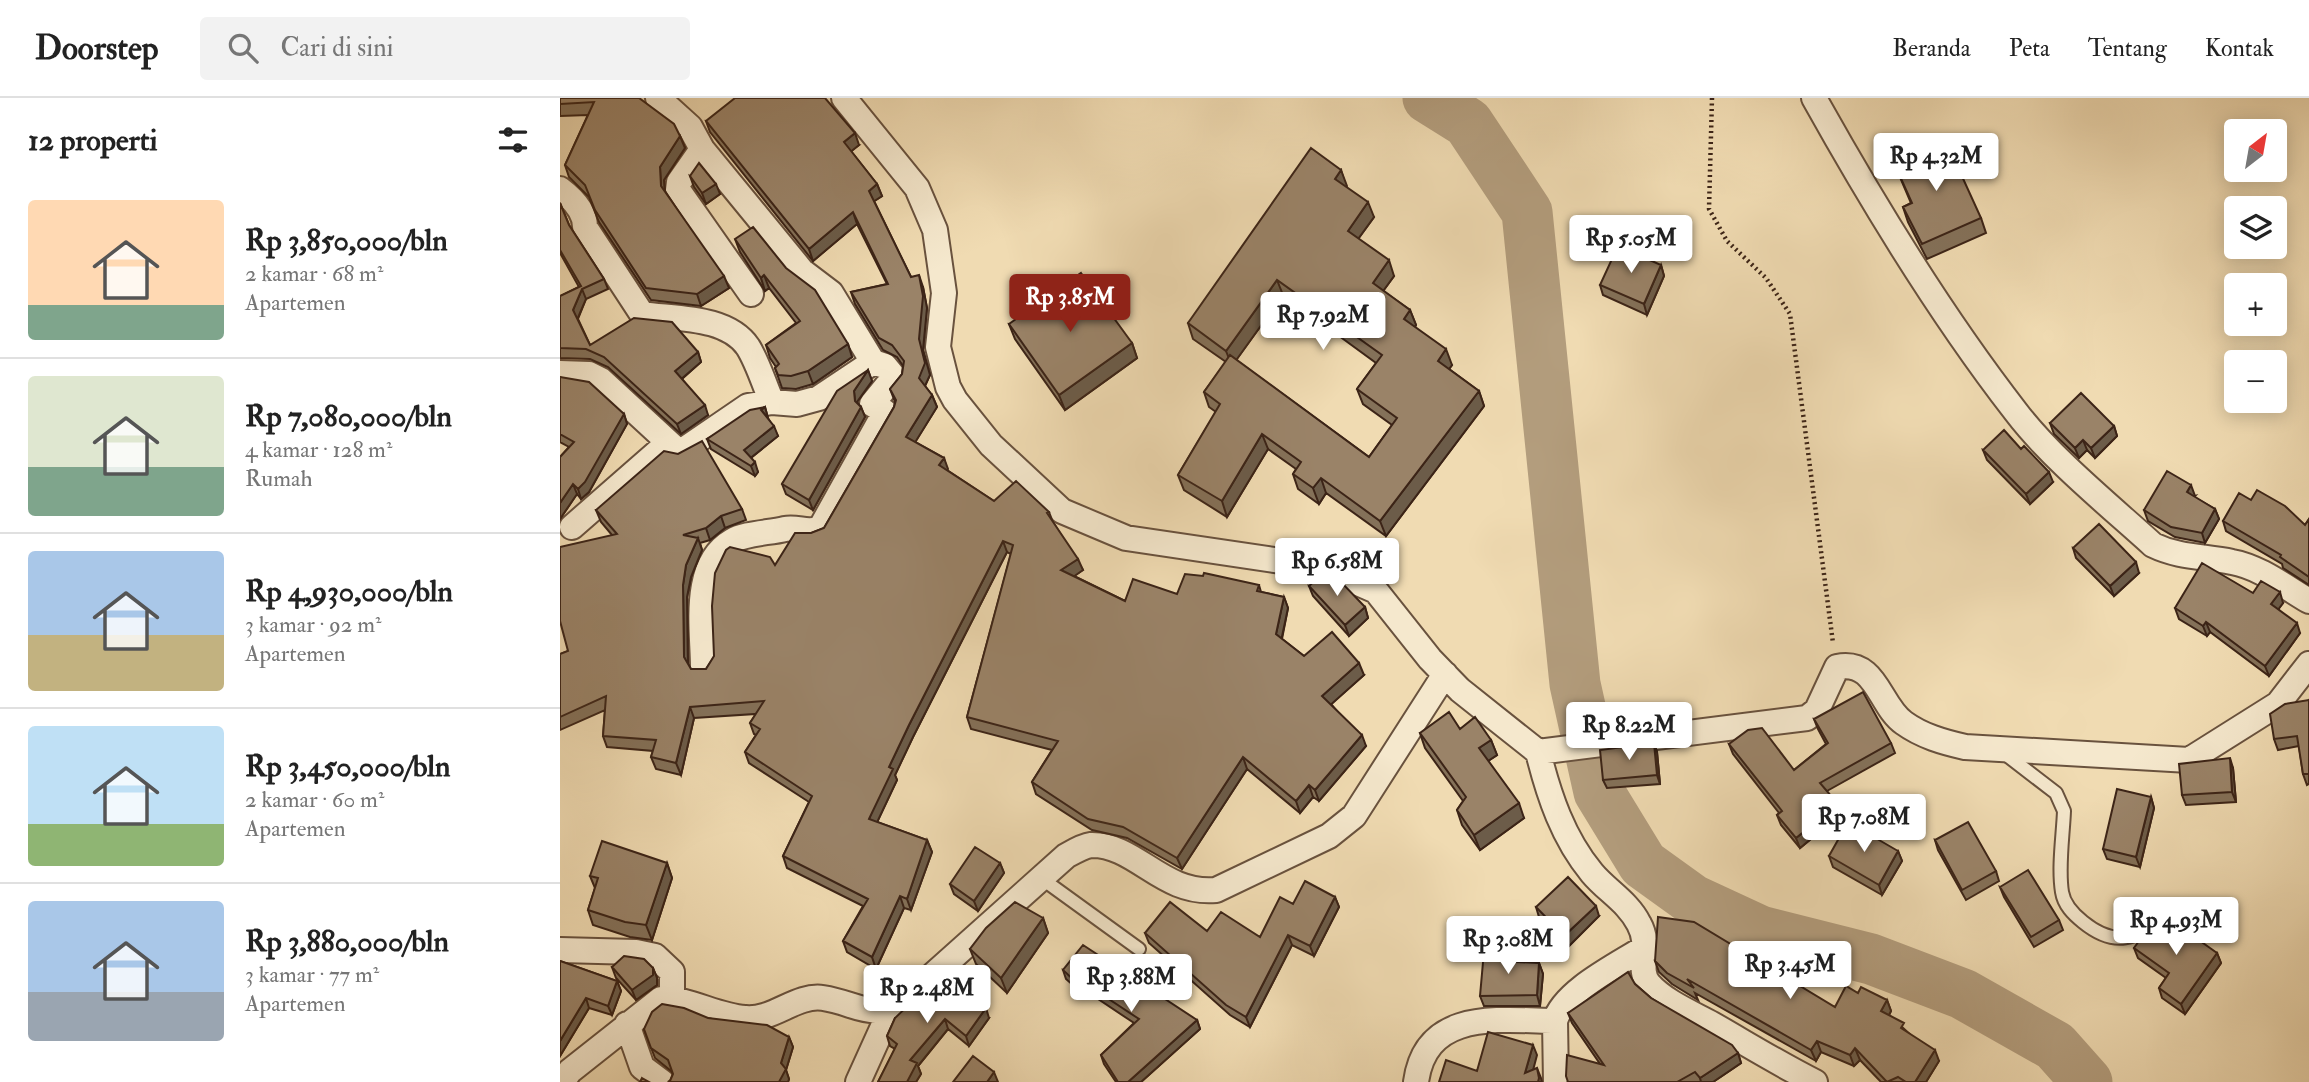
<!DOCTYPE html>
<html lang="id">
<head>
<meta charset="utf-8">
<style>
  body { margin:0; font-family:"IM FELL Double Pica",serif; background:#f2f2f2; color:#222; height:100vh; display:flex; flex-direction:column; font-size:26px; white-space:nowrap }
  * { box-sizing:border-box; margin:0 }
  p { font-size:23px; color:#767676 }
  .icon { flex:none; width:38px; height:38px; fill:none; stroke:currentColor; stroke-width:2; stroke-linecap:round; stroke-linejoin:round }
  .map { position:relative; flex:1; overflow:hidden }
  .details { display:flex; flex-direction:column; background:#fff; width:560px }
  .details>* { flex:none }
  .needle { width:46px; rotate:31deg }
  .tools { position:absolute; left:1664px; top:21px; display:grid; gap:14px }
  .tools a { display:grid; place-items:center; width:63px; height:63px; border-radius:7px; background:#fff; box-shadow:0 4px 18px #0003; font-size:35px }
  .price { position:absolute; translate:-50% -60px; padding:0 16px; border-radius:7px; background:#fff; color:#222; font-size:23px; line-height:46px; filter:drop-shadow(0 2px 4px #0008) }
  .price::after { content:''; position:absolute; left:50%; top:42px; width:21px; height:16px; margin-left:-10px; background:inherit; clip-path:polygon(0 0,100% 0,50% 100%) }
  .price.active { background:#8f2418; color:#fff }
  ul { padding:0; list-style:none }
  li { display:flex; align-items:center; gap:21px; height:175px; padding:0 28px }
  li+li { border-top:2px solid #e0e0e0 }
  li span { display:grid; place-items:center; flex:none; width:196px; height:140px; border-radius:7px; color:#555 }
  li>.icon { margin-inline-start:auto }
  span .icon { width:84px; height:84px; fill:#fffc; stroke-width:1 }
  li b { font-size:30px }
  h2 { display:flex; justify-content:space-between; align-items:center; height:84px; padding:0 28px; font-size:30px }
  header { display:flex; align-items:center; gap:42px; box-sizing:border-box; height:98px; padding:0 35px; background:#fff; border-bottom:2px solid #e0e0e0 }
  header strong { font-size:33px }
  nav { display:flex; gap:38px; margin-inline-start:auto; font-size:24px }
  .search { width:490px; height:63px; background:#f2f2f2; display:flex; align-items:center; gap:18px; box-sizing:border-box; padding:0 24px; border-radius:7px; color:#767676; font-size:26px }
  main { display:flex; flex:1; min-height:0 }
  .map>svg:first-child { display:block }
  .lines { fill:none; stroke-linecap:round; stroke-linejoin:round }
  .river { stroke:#b39d7d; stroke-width:51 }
  .service-casing { stroke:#69523e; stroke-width:16 }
  .minor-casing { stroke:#69523e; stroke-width:28 }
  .path { stroke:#3c2417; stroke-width:4.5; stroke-dasharray:2 3.5; stroke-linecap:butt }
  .service { stroke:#f5e8cd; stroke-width:12 }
  .minor { stroke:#f5e8cd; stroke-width:24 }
  .wall { fill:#847159; stroke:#3c2417; stroke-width:2; fill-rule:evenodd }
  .shaded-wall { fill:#6c5c49; stroke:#3c2417; stroke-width:2 }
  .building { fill:#9a8368; stroke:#3c2417; stroke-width:2 }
</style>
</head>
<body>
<header>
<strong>Doorstep</strong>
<div class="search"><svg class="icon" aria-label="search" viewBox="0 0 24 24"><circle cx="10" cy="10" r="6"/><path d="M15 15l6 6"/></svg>Cari di sini</div>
<nav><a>Beranda</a><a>Peta</a><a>Tentang</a><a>Kontak</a></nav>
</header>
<main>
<section class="details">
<h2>12 properti<svg class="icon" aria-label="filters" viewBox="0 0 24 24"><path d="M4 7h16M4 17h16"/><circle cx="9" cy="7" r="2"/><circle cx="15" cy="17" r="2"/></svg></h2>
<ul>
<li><span style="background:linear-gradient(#ffd9b3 75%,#7fa58c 0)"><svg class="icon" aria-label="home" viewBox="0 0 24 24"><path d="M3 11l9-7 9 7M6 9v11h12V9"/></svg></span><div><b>Rp 3,850,000/bln</b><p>2 kamar · 68 m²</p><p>Apartemen</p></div></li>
<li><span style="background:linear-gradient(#dfe7d0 65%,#7fa58c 0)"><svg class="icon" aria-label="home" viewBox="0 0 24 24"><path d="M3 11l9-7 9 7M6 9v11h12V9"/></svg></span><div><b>Rp 7,080,000/bln</b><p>4 kamar · 128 m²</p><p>Rumah</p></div></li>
<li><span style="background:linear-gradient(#a9c7e8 60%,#c2b280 0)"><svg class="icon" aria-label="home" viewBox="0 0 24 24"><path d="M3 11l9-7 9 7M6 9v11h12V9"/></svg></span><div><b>Rp 4,930,000/bln</b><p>3 kamar · 92 m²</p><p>Apartemen</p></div></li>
<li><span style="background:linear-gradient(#bfe0f5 70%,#8fb573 0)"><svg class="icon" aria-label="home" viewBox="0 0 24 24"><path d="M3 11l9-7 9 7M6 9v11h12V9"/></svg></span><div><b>Rp 3,450,000/bln</b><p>2 kamar · 60 m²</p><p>Apartemen</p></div></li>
<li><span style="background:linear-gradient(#a9c7e8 65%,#9aa5b1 0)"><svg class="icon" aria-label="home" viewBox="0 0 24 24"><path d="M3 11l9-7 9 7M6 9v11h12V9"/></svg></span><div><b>Rp 3,880,000/bln</b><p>3 kamar · 77 m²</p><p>Apartemen</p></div></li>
</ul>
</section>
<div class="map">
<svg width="1749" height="984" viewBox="0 0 1749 984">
  <rect width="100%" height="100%" fill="#f0dbb2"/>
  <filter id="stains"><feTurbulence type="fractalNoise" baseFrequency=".00286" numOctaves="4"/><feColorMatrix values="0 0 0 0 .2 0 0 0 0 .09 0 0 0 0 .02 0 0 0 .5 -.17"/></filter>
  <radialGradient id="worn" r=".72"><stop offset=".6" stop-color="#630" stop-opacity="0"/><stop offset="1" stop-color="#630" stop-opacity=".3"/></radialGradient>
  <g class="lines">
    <path class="river" d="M868 0 908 25 967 114 1015 586 1039 694 1083 766 1133 802 1200 833 1311 861 1403 896 1495 948 1527 984"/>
    <g class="service-casing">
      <path id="service" d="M1444 655 1496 695 1504 713C1503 738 1498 769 1502 794 1504 807 1513 816 1523 824 1560 854 1579 836 1613 814
        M481 780 579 851"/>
    </g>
    <g class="minor-casing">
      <path id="minor" d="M98 0 130 29 142 51 242 173 271 195 313 264
        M284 0 357 90 375 132 384 195 378 249 388 289 395 302 431 347 502 413 566 440 761 469 816 493 870 561 900 592 978 654 1247 620 1257 612 1277 569C1317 561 1319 608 1344 625 1362 638 1383 644 1405 649L1629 662 1718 606 1749 566
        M1254 0C1312 104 1383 220 1456 314 1490 359 1550 408 1593 447 1620 460 1644 458 1672 464 1700 469 1725 489 1749 503
        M142 51 119 84 118 92 191 196
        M0 91C12 100 25 113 25 129L82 216C116 221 167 218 188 249 198 265 204 286 212 304
        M0 275 29 276 41 282 118 353 125 351 188 308 212 304 237 306 259 300 313 264 325 268 334 279 312 306 325 314 261 429C250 437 238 428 225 431 209 435 185 435 172 443 131 467 143 531 143 570
        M12 429 108 345
        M978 654C989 698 1003 740 1032 775 1047 793 1068 804 1079 826 1092 849 1076 871 1089 886 1105 904 1132 915 1152 926 1187 946 1219 966 1255 984
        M0 852 76 854 95 858 112 874V901
        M67 926 82 969 102 984
        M2 984 10 973 101 901C129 900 156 918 185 920 213 923 236 896 263 900 297 905 312 924 345 902L506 758C513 754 523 748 531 747 576 746 602 797 656 792L769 738 794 718 885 576
        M298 984 331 911
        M856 984C866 911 938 922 995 923
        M996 984 995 923C1004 892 1060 866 1087 848"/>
    </g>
    <path class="path" d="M1152 0 1149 111 1167 143 1206 180 1230 216 1273 545"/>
    <use href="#service" class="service"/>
    <use href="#minor" class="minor"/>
  </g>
  <path class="wall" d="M0 0H79L120 38 125 50 104 82 105 93 169 190 141 208 91 202 39 124 29 99 9 79 5 67 28 17 0 18Z
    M146 23 299 47 291 53 317 86 322 98 314 103 351 179 363 189 367 210 363 252 370 277 365 288 372 297 377 309 355 344 384 360 387 372 434 403 489 414 493 424 523 472 514 478 565 503 699 487 701 494 724 499 728 510 722 541 744 558 804 577 771 606 806 648 759 703 753 699 740 715 687 671 622 771 567 740 532 732 476 696 472 684 492 652 411 631 407 619 451 456 447 454 353 639 335 677 337 682 317 724 367 742 372 754 351 812 344 810 316 871 287 854 283 843 303 808 227 770 223 758 249 704 189 665 185 654 196 637 194 636 190 625 196 616 134 620 121 677 96 671 91 659 93 653 47 649 43 638 45 612 0 632V556L8 553 52 437 41 424 36 412 182 411 186 422 165 430 150 442 140 445 142 452 131 479 127 499 128 566 131 571H146L215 467 251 435 264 430 334 309 335 304 330 291 342 276 343 268 337 259 323 252 295 206 291 194 327 186 297 126 253 163 150 34Z
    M1334 65 1421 120 1426 135 1367 161 1348 124 1343 109 1351 105Z
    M781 72 786 89 814 119 798 141 834 178 823 193 850 212 856 227 855 229 892 267 889 271 919 293 924 308 826 438 766 395 759 406 738 391 733 376 736 371 708 351 667 419 624 392 618 377 656 314 649 309 644 294 666 264 633 241 628 225ZM723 197 816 265 797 291 803 306 832 327 809 359 676 262Z
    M130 78 160 96 146 106 134 89Z
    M0 105 9 127 44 181 48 191 26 201 18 221 30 247 138 254 141 264 122 281 148 317 121 336 48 269 30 261 0 260V198L19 189 0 155Z
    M175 141 288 246 292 259 253 286 236 291 222 290 215 270 216 269 210 260 206 247 236 225 209 190 205 193 180 154Z
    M1101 167 1104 178 1087 217 1043 197 1040 187Z
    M449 226 572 245 577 260 505 312 455 241Z
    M308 272 312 283 297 304 301 309 305 319 253 412 226 396 222 386Z
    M0 279 64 316 67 326 29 394 21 401 17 396 0 421V359L9 349 0 344Z
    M205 309 208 320 218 338 191 360 198 374 195 378 151 351 147 341Z
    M1490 325 1554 328 1557 338 1535 360 1527 352 1519 360 1494 336Z
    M1423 352 1493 384 1470 406 1427 362Z
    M1635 398 1634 399 1655 411 1659 421 1645 445 1615 439 1588 423 1584 412Z
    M1691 402 1745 427 1749 421V487L1723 470 1722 466 1666 433 1663 423Z
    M1513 450 1579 475 1554 498 1516 460Z
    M749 488 805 509 808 520 789 538 753 498Z
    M1693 495 1723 505 1718 511 1740 535 1709 578 1650 534 1647 538 1619 521 1615 510Z
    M1749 602V686L1747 687 1743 676 1739 648 1718 652 1714 641Z
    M1254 621 1331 645 1335 655 1267 693 1281 716 1240 750 1221 727 1217 717 1219 715 1173 656 1169 646 1234 672 1266 646 1258 631Z
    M900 631 931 642 937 657 928 663 964 720 920 752 902 727 897 712 903 703 865 650 860 635Z
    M1094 645 1097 654 1100 686 1047 690 1043 682Z
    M1673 670 1676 704 1626 707 1622 697Z
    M1591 699 1594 710 1580 769 1547 761 1543 751Z
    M1375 742 1436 773 1439 783 1406 802 1378 752Z
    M1338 753 1342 763 1322 797 1273 769 1269 758Z
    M107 765 112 780 92 842 70 839 33 827 28 812 35 790 30 778Z
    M440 765 444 775 418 813 394 796 390 786Z
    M1440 789 1499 822 1503 832 1474 849 1444 799Z
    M775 799 779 809 754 858 732 847 690 929 670 917 589 845 585 835 647 833 700 839 733 806Z
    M976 809 1039 818 1008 849 979 819Z
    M483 820 488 835 447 895 416 866 410 851Z
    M1596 829 1657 855 1661 865 1625 916 1602 900 1599 890 1606 880 1578 860 1574 850Z
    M956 856 959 864 979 865 983 876 980 908H924L920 898Z
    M0 863 57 883 61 893 52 917 29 910 0 958Z
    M1095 863 1275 909 1298 895 1327 902 1331 913 1329 917 1379 963 1366 984H1321L1300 962 1294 968 1261 954 1256 963 1135 895 1138 902 1112 886 1099 874Z
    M52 869 93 870 97 880V887L76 902 56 880Z
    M503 872 637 922 640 931 581 984H556L544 966 541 957 574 925 526 893 524 897 506 881Z
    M1075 886 1091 900 1178 955 1181 965 1153 984H1008L1040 966 1012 925 1008 915Z
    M148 920 229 939 233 949 226 972 229 981 228 984H108L110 983 113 976 111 973 95 960 84 931Z
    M335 920H429L409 948 388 931 358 968 361 976 356 984H318L335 951 330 948 327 938Z"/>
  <path class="shaded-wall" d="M295 35 299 47 288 56 284 44Z
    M120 38 125 50 104 82 105 100 101 88 100 69Z
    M781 72 787 88 781 96 775 81Z
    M156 86 160 96 146 106 142 95Z
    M317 86 322 98 313 104 309 93Z
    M808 104 814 119 793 148 788 133Z
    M293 114 297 126 253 163 249 151Z
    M829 162 834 178 818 200 813 185Z
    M1101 167 1104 178 1087 217 1084 206Z
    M204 177 209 190 205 193 201 180Z
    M359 177 363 189 367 210 363 252 370 277 363 292 359 280Z
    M164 178 169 190 141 208 137 196Z
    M717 182 723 197 672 268 666 253Z
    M22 191 26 201 17 222 13 212Z
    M850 212 856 227 849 236 844 221Z
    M572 245 577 260 505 312 499 297Z
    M288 246 292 259 253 286 248 273Z
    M886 251 892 267 883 279 878 263Z
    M138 254 141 264 119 283 115 273Z
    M308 272 312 283 297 304 299 313 295 303 294 293Z
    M919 293 924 308 826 438 820 423Z
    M372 297 377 309 351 351 346 339Z
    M145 307 148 317 121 336 117 326Z
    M205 309 208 320 201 312Z
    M301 309 305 319 253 412 249 402Z
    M64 316 67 326 29 394 21 401 18 391Z
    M214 328 218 338 188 362 184 352Z
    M1554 328 1557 338 1535 360 1531 350Z
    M702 336 708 351 667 419 662 403Z
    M1523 342 1527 352 1519 360 1515 350Z
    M384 360 388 371 384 379 379 367Z
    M195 364 198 374 195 378 191 368Z
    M1489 374 1493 384 1470 406 1466 396Z
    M761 380 766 395 759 406 753 390Z
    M13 386 17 396 0 421V405Z
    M1631 387 1635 398 1631 405 1627 394Z
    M1655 411 1659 421 1645 445 1642 435Z
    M161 418 165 430 150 442 146 430Z
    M138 440 142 452 131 479 127 499 128 571 124 559 123 487 126 467Z
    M443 443 447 454 353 639 335 677 337 682 313 733 309 721 329 669 349 627Z
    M518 461 523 472 506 484 501 472Z
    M1576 464 1579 475 1554 498 1550 488Z
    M1720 494 1723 505 1715 516 1711 506Z
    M724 499 728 510 720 548 716 536Z
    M805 509 808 520 789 538 785 527Z
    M1646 524 1650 534 1647 538 1643 528Z
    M1737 525 1740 535 1709 578 1705 568Z
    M799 565 804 577 767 610 762 598Z
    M130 609 134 620 121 677 116 665Z
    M802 637 806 648 759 703 755 692Z
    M931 642 937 657 925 665 919 650Z
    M1094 645 1097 654 1100 686 1097 677Z
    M683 659 687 671 622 771 617 760Z
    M1670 660 1673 670 1676 704 1672 694Z
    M749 687 753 699 740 715 736 703Z
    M1591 699 1594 710 1580 769 1576 759Z
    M959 705 964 720 920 752 914 737Z
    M1278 706 1281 716 1240 750 1236 740Z
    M367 742 372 754 351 812 347 801Z
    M1338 753 1342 763 1322 797 1319 787Z
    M107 765 112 780 92 842 86 827Z
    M440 765 444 775 418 813 414 803Z
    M340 798 344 810 316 871 312 859Z
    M775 799 779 809 754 858 750 848Z
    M1036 808 1039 818 1008 849 1004 838Z
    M483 820 488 835 447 895 441 880Z
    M728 837 732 847 690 929 686 919Z
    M1657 855 1661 865 1625 916 1621 906Z
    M979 865 983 876 980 908 977 897Z
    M93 870 97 880V887L76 902 72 892Z
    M57 883 61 893 52 917 48 908Z
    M523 884 526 893 524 897 520 888Z
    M26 900 29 910 0 958V943Z
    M1327 902 1331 913 1325 925 1321 913Z
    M426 910 429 920 409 948 406 938Z
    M385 921 388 931 358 968 361 976 356 984H347L350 962Z
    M637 922 640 931 581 984H568Z
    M229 939 233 949 226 972 229 981 228 984H219L221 965Z
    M1257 943 1261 954 1256 963 1251 952Z
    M973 947 977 957 970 984 965 975Z
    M1295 950 1300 962 1294 968 1290 957Z
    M1375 952 1379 963 1366 984H1355Z
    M1178 955 1181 965 1153 984H1141L1140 980Z
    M977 970 981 980 982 984H978Z
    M434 974 438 984H427Z"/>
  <path class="building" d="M0 0H79L114 26 120 38 100 69 101 88 164 178 137 196 86 190 35 112 25 87 5 67 34 4 0 6Z
    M175 0H265L295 35 284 44 317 86 309 93 351 179 359 177 363 198 359 241 365 265 359 280 372 297 346 339 384 360 379 367 434 403 456 383 489 414 487 415 518 461 501 472 565 503 573 481 617 496 625 476 643 478 644 475 699 487 697 493 724 499 716 536 744 558 772 534 799 565 762 598 802 637 755 692 749 687 736 703 683 659 617 760 563 729 528 721 472 684 498 643 407 619 453 447 443 443 349 627 329 669 333 671 309 721 367 742 347 801 340 798 312 859 283 843 308 801 223 758 252 698 185 654 200 631 190 625 204 603 130 609 116 665 91 659 96 642 43 638 46 598 0 619V556L8 553 0 523V449L57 436 36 412 104 353 118 356 142 343 182 411 161 418 146 430 123 437 138 440 126 467 123 487 124 559 131 571H146L154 558 152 508 155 475 166 452 170 449 210 459 215 467 235 435H251L264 430 334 309 336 302 330 291 342 276 344 263 332 247 319 240 291 194 328 186 293 114 249 151 146 23Z
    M1385 41 1421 120 1362 146 1343 109 1352 105 1334 65Z
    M751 50 781 72 775 81 808 104 788 133 829 162 813 185 850 212 844 221 886 251 878 263 919 293 820 423 761 380 753 390 733 376 741 364 702 336 662 403 618 377 660 306 644 294 670 257 809 359 837 320 797 291 822 257 717 182 666 253 628 225Z
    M139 65 156 86 142 95 130 78Z
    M0 105 9 127 44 181 22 191 13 212 30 247 74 220 112 224 138 254 115 273 145 307 117 326 44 259 26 251 0 250V198L21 188 0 152Z
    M193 129 226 170 255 192 288 246 248 273 231 278 218 277 215 270 219 266 206 247 240 223 204 177 201 180 175 141Z
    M1058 148 1101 167 1084 206 1040 187Z
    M521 175 572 245 499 297 449 226Z
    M308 272 294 293 295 303 301 309 249 402 222 386 277 293Z
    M0 279 29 284 64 316 25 384 18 391 13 386 0 405V359L14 344 0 336Z
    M1521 295 1554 328 1531 350 1523 342 1515 350 1490 325Z
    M205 309 201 312 214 328 184 352 195 364 191 368 147 341 190 312Z
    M1444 332 1461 351 1464 348 1489 374 1466 396 1423 352Z
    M1607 373 1631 387 1627 394 1655 411 1642 435 1611 429 1584 412Z
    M1697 392 1725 408 1745 427 1749 421V479L1720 459 1721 457 1663 423 1679 395 1691 402Z
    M1539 426 1576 464 1550 488 1513 450Z
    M1642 465 1693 495 1701 483 1720 494 1711 506 1737 525 1705 568 1646 524 1643 528 1615 510Z
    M761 477 783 486 805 509 785 527 749 488Z
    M1303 594 1331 645 1260 685 1278 706 1236 740 1217 717 1222 713 1169 646 1188 632 1202 630 1234 672 1268 645 1254 621Z
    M1749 602V676H1743L1737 638 1714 641 1710 616 1725 606Z
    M889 614 900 631 915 619 931 642 919 650 959 705 914 737 897 712 906 699 860 635Z
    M1094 645 1097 677 1043 682 1040 652Z
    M1670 660 1672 694 1622 697 1619 666Z
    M1557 691 1591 699 1576 759 1543 751Z
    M1288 724 1338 753 1319 787 1269 758Z
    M1408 724 1436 773 1402 792 1375 742Z
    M42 743 107 765 86 827 65 824 28 812 38 780 30 778Z
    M415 749 440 765 414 803 390 786Z
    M1468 772 1499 822 1471 839 1440 789Z
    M1008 779 1036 808 1004 838 976 809Z
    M745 783 775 799 750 848 728 837 686 919 666 907 585 835 610 804 647 833 661 814 700 839 720 799 733 806Z
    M455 804 483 820 441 880 410 851 426 830Z
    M1605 818 1657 855 1621 906 1599 890 1609 875 1574 850 1591 826 1596 829Z
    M1098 819 1134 824 1275 909 1286 888 1298 895 1301 889 1327 902 1321 913 1344 925 1341 930 1375 952 1355 984H1346L1338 979 1327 984 1295 950 1290 957 1257 943 1251 952 1127 881 1134 890 1107 875 1095 863Z
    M523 847 637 922 568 984H558L541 957 579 921 523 884 520 888 503 872Z
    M924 853 956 856V864L979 865 977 897 920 898Z
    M64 858 84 861 93 870V877L72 892 52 869Z
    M0 863 57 883 48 908 26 900 0 943Z
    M1068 874 1075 886 1091 900 1172 947 1178 955 1140 980 1135 974 1117 984H1008L1006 978 1007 957 1044 967 1008 915Z
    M378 879 426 910 406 938 385 921 350 962 357 965 347 984H318L337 946 327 938 335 920Z
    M102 906 124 910 148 920 207 927 229 939 221 965 226 971 219 984H108L110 983 113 976 108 962 91 950 84 931 92 914Z
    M928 934 973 947 965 975 977 970 979 980 978 984H879L886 962 917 973Z
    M413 958 434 974 427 984H393Z
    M82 980 89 984H80Z"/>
  <rect width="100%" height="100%" filter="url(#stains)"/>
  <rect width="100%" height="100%" fill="url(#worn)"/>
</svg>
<div class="tools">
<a><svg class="needle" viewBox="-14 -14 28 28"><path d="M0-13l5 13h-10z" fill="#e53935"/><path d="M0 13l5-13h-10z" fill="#767676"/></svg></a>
<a><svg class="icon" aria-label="layers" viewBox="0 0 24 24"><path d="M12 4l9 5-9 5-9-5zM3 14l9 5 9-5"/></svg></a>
<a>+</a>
<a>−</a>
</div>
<b class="price" style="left:1376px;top:95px">Rp 4.32M</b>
<b class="price" style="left:1071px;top:177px">Rp 5.05M</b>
<b class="price active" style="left:510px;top:236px">Rp 3.85M</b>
<b class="price" style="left:763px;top:254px">Rp 7.92M</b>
<b class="price" style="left:777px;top:500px">Rp 6.58M</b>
<b class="price" style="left:1069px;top:664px">Rp 8.22M</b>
<b class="price" style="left:1304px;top:756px">Rp 7.08M</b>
<b class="price" style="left:1616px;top:859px">Rp 4.93M</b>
<b class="price" style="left:948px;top:878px">Rp 3.08M</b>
<b class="price" style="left:1230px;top:903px">Rp 3.45M</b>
<b class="price" style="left:571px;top:916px">Rp 3.88M</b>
<b class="price" style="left:367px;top:927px">Rp 2.48M</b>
</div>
</main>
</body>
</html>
